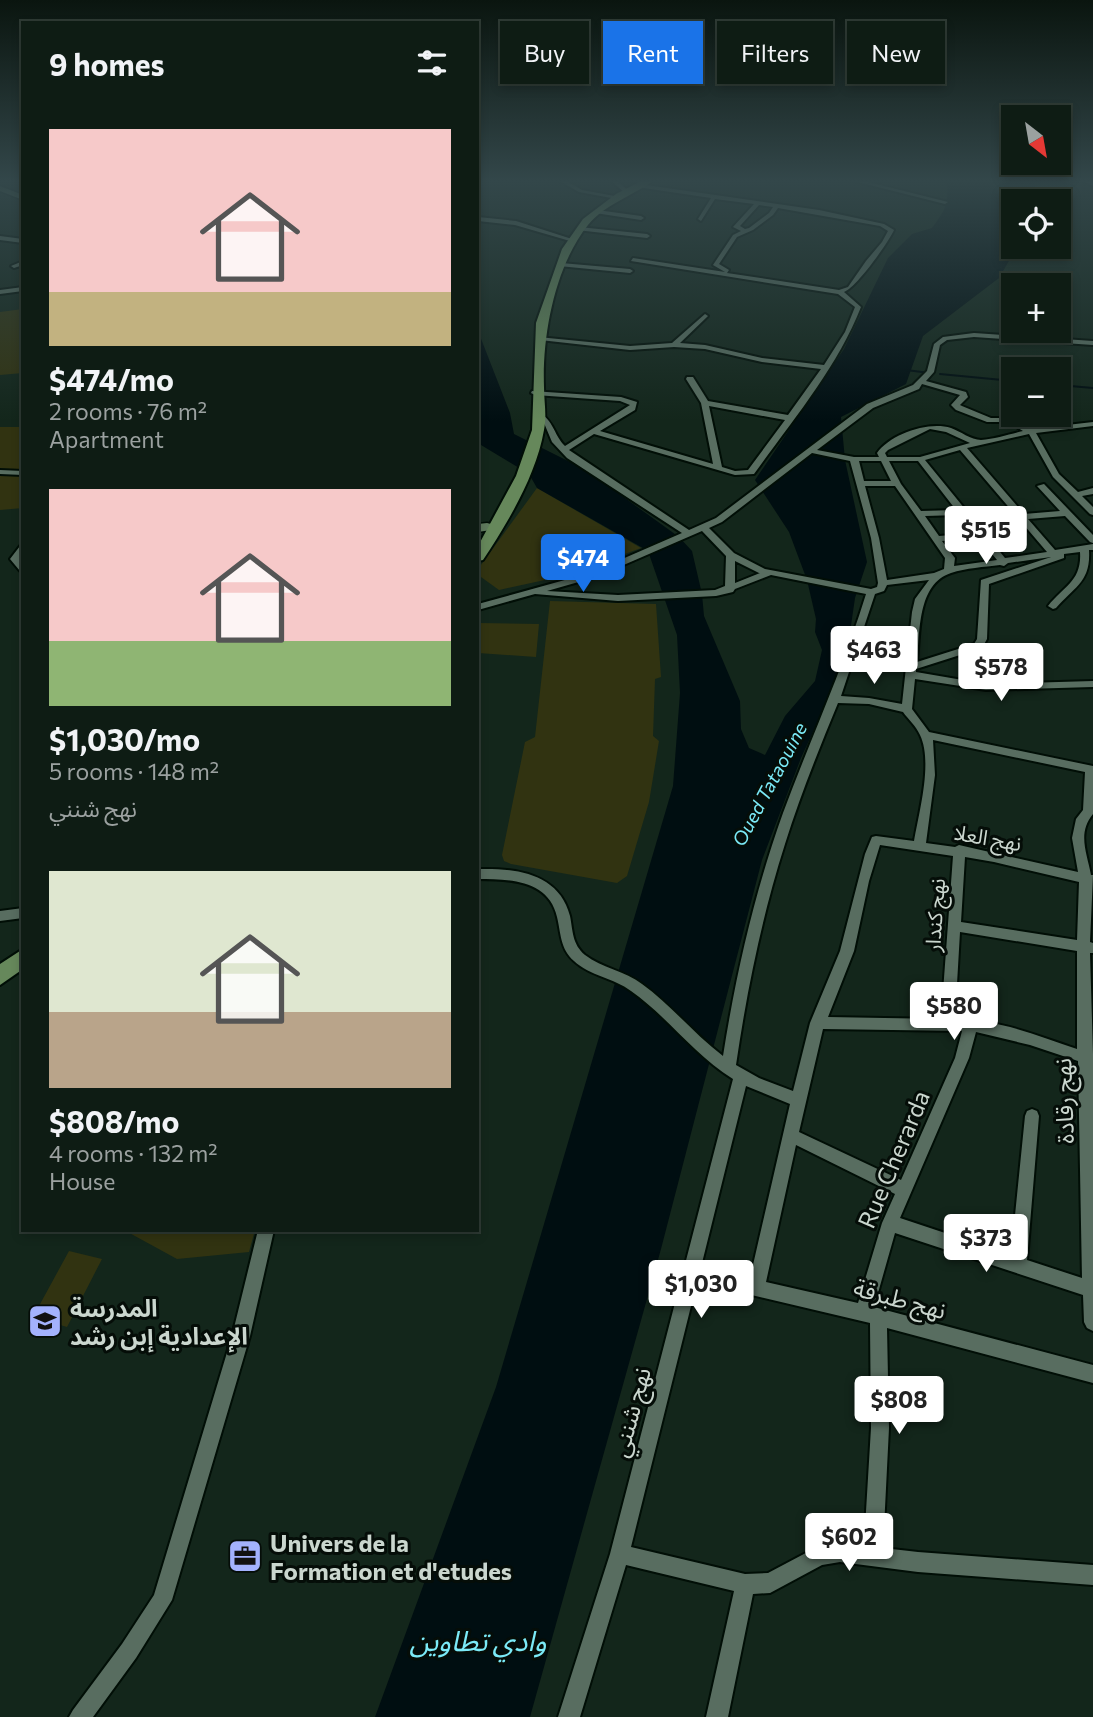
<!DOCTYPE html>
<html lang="en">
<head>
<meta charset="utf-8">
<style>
  body { margin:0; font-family:Commissioner,"Noto Sans Arabic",sans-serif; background:#1c2922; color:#f1f3f6; height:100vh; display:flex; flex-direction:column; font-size:26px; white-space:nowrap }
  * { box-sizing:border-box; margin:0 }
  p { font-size:23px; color:#9ba1a0 }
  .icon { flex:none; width:38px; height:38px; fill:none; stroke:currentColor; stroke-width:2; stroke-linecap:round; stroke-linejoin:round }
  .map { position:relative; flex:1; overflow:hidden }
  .sheet { position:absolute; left:21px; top:21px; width:458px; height:1211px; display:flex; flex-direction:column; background:#0e1c14; border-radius:0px; box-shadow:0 4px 10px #0003,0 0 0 2px #2e3a34 }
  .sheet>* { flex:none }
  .top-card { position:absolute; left:500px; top:21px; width:486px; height:63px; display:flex; gap:14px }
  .needle { width:46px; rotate:149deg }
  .tools { position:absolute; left:1001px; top:105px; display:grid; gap:14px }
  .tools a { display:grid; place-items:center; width:70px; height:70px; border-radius:0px; background:#0e1c14; box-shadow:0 4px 10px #0003,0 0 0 2px #2e3a34; font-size:35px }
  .price { position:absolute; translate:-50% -60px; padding:0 16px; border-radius:7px; background:#fff; color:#222; font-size:23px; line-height:46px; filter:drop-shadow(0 2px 4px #0008) }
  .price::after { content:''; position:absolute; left:50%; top:42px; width:21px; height:16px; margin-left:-10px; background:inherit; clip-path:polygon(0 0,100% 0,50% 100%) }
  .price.active { background:#1a73e8; color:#fff }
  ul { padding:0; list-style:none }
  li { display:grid; align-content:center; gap:14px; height:371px; padding:0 28px }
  li span { display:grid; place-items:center; height:217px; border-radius:0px; color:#555 }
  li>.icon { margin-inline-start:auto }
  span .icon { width:126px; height:126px; fill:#fffc; stroke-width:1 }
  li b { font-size:30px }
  h2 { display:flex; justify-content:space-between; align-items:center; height:84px; padding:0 28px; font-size:30px }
  .pill { padding:0 24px; border-radius:0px; background:#0e1c14; box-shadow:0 4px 10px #0003,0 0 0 2px #2e3a34; font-size:24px; line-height:63px }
  .pill.active { background:#1a73e8; color:#fff }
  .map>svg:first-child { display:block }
  .green { fill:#313311 }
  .water { fill:#000e11 }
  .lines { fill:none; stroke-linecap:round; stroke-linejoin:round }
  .stream { stroke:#000e11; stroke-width:2 }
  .street-casing { stroke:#010e06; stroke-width:4 }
  .secondary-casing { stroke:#010e06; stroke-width:3 }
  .primary-casing { stroke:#010e06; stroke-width:4 }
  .street { fill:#586d60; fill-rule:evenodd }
  .secondary { fill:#5f7a5d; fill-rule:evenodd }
  .primary { fill:#66885b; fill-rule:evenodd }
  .labels { text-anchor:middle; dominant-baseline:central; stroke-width:6; stroke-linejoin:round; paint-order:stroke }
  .far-water-label { font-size:19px; font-style:italic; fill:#7beaf7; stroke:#050d08 }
  .street-label { font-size:21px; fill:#cad6ce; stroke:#050d08 }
  .near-street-label { font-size:24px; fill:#cad6ce; stroke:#050d08 }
  .near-poi-label { font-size:24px; font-weight:bold; fill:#cad6ce; stroke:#050d08; text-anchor:start }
  .near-water-label { font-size:28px; font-style:italic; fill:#7beaf7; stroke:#050d08 }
</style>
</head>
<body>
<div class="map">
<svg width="1093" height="1717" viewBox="0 0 1093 1717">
  <rect width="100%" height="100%" fill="#13261b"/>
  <path class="green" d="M23 309V373L0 375V312Z
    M0 427H23V508L0 510Z
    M537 488 641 548 595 565 590 561 577 566 582 571 577 573 499 590 481 577 478 569Z
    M550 601 656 604 661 677 655 679 653 736 659 741 649 802 627 876 617 883 511 864 504 861 502 855 525 742 535 737Z
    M478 623 539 624 536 657 478 653Z
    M124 1230H255L249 1252 177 1259Z
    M69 1251 102 1259 67 1327 33 1317Z"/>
  <path class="water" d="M947 180H1035V201H1013V247H1017L999 278 923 336 906 384 841 417 845 460 867 562 855 598 846 660 801 758 762 860 661 1249 530 1717H375L496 1387 673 786 680 693 677 635 648 551 537 488 529 474 481 445 478 440V331L510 413 514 434 586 470 679 537 692 551 702 594 704 616 740 701 741 729 749 748 765 755 785 716 815 681 822 650 815 632 816 619 807 580 789 532 755 480 844 349 888 258 912 234 932 228C947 207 948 206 947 180Z"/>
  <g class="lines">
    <path class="stream" d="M906 370 930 373
      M940 374 1013 381
      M1059 385 1093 388"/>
    <g class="street-casing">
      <path id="street" d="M558 180H565L582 190 620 197 617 199 579 192Z
        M610 180H616L630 192 625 193Z
        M850 180H860L948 202 945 204Z
        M1083 180 1093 182V186L1083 181Z
        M639 184 819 210 884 224 894 230C888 243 856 288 844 292L861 307C837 368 792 421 754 474L735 475 594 434 569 450 689 530 716 518 867 404 913 385 927 371 934 344 943 337 974 333 1093 341V345L974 337 947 340 940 345 934 372 926 381 966 392 968 397 960 405 962 406 991 418H1012L1032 429 1093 422V426L1036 433 1059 474 1078 492 1093 488V494L1082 496 1093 507V515L1090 514 1053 477 1029 434 967 448 1024 514 1060 511 1037 486 1044 484 1093 535V543L1090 542 1065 516 1028 519 1055 550 1093 544V550H1089C1091 582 1074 587 1056 608L1053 609 1048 606C1064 586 1082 581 1080 552L1064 554V558L989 584 987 639 982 648 916 669V672L986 684 1093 681V687L986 690 915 679 912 709 929 732 1093 766V814C1077 833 1087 853 1091 875H1093L1090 942 1093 943V953H1090L1093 1054V1331L1087 1328 1084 1322 1083 1295 895 1233 874 1307 1093 1365V1383L887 1328 889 1428 883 1548 918 1552 1093 1565V1585L918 1572 840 1562 822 1565 770 1593 753 1594 728 1717H706L734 1591 626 1565 580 1717H558L610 1554 733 1079C694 1055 668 1017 631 991 614 978 590 976 574 961 560 949 561 933 557 917 549 880 509 879 478 879V869C515 868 559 873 570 916 573 931 572 944 585 955 602 968 625 971 642 984 671 1005 694 1034 723 1056 736 973 755 891 783 813 810 740 843 669 866 594L771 575 735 589 733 592 716 596 618 601 535 594 478 610V604L590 573 682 533 567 458 552 442 544 423 534 415 541 413C555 424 554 435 565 446L630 405 620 401 535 395 531 393 532 391 621 397 637 402 635 410 600 431 713 464 701 403 686 379 687 377H693L708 401 788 415 821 369 762 362 705 349 674 347 630 350 540 340 538 339V337L630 346 672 343 705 314 708 316 707 317 680 343 705 345 762 358 824 365 845 332 855 307 838 294 631 261 633 258 725 272 713 265 733 235 741 231 733 227 754 204 715 199 701 221 698 219 711 198 637 187ZM759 205 773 207 769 213 749 228 745 229 740 226ZM778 208 880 226 888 231 882 242 866 261 848 287 839 290 727 273 729 270 719 264 737 237 753 230 773 215ZM922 384 960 395 951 405 956 410 987 422H1008L1023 431C1010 434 995 439 981 440 971 440 960 431 951 428 928 421 891 434 877 453L879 457H854L817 450 873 408 919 389ZM709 406 785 420 748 470 735 471 722 467ZM930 429 946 432 970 443 920 457H887L885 453 888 450ZM960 450 1047 552 1005 558 925 460ZM812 453 850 461 871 538 878 583 877 587 871 589 765 569 734 553 709 528 722 522ZM859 461H881L891 481H864ZM889 461H918L956 510 921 511 901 484ZM865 486H895L945 558 944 569 934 573 887 580 879 538ZM960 515 975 533 939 536 925 516ZM702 531 726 556 725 586 715 590 618 595 547 591 596 577ZM979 538 997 560 954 566 955 558 942 541ZM1051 557 981 580 977 639 974 644 917 662C920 633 917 584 951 573 966 568 984 567 1000 565L1004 566 1008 563ZM735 561 759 573H760L735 583ZM929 580 915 599 912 612 902 704 869 698 841 696 875 594 884 591 887 585ZM838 703 869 704 903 712C908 719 916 726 920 735 933 762 919 812 914 841L876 836 872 837 865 854 840 951 810 1023 793 1091 759 1078 736 1065C747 990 762 916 785 844 800 796 819 749 838 703ZM933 740 1085 772 1083 810 1076 819 1072 838 1078 872 959 845 955 847 926 843 935 775ZM880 845 953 856 941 1019 828 1017 854 951 869 881ZM965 857 994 862 1079 882 1077 940 961 922ZM960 932 1077 951V1049C1039 1036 997 1019 955 1019ZM823 1029 962 1031 955 1058 901 1180 799 1132ZM976 1032 1030 1045 1078 1061 1082 1278 1027 1260 1039 1116 1037 1111 1032 1109 1027 1111 1025 1116 1011 1255 900 1218 969 1058ZM746 1086 790 1104 750 1278 701 1267ZM796 1145 895 1194 882 1223 858 1303 766 1282ZM697 1282 870 1323 871 1428 864 1545 840 1542 819 1546 768 1573 745 1574 631 1547Z
        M597 210 641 216 644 218 641 220 595 213Z
        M478 217 516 221 575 240 570 241 515 225 478 221Z
        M579 227 647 234 650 236 647 238 577 230Z
        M0 236 23 239V243L0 240Z
        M23 261V265L14 268 11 266Z
        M561 263 630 269 633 271 630 273 559 266Z
        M23 287V291L0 294V290Z
        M0 470 23 471V475L0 474Z
        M23 545V555L20 559 23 563V572L20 571 10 559 20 546Z
        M23 908V918L0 921V911Z
        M258 1230H274L250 1336 172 1600 136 1658 93 1717H69L73 1710 122 1644 154 1595 232 1336Z"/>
    </g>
    <g class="secondary-casing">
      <path id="secondary" d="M0 186 23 195V200L0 191Z
        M487 523 491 524V530L478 532V524Z"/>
    </g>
    <g class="primary-casing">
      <path id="primary" d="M643 180H654C633 196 605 204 588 225 555 266 542 335 544 387 544 402 547 415 544 430 536 476 508 522 483 560L478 561V546L516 476 532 430 536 323 562 249 583 219 616 194Z
        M23 949V969L0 985V964Z"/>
    </g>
    <use href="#street" class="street"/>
    <use href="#secondary" class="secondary"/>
    <use href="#primary" class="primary"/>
  </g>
  <linearGradient id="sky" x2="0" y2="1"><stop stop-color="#0a150f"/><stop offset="0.43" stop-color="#33474a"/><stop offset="1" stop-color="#33474a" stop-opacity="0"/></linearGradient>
  <rect width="1093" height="421" fill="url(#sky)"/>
  <defs>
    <g id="school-square" transform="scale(1.75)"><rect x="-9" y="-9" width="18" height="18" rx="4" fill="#a3b2fd" stroke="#050d08"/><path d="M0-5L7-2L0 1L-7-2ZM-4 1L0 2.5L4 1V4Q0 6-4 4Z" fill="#111"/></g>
    <g id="office-square" transform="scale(1.75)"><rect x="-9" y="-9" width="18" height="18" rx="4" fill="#a3b2fd" stroke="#050d08"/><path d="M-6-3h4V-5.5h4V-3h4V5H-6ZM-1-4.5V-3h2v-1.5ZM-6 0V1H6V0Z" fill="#111"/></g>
  </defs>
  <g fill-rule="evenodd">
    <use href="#school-square" x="45" y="1321"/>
    <use href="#office-square" x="245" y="1556"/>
  </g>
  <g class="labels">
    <g class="far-water-label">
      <text transform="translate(769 784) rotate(-62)">Oued Tataouine</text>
    </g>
    <g class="street-label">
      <text transform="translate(988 837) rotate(10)">نهج العلا</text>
      <text transform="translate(934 915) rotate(-86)">نهج كندار</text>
    </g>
    <g class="near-street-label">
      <text transform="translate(1063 1101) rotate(-92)">نهج رقادة</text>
      <text transform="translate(893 1159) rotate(-67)">Rue Cherarda</text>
      <text transform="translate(900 1298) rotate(15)">نهج طبرقة</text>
      <text transform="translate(630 1412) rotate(-75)">نهج شنني</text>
    </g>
    <g class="near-poi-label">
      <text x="70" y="1307">المدرسة<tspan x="70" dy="28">الإعدادية إبن رشد</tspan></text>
      <text x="270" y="1542">Univers de la<tspan x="270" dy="28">Formation et d'etudes</tspan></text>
    </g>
    <g class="near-water-label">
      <text x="478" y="1640">وادي تطاوين</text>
    </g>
  </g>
</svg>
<div class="tools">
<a><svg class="needle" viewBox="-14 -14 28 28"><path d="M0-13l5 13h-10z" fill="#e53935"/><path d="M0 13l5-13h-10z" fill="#9ba1a0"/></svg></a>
<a><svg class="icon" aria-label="locate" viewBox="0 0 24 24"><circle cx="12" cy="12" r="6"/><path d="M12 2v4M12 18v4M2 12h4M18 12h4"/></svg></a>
<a>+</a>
<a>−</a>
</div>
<b class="price" style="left:986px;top:566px">$515</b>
<b class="price active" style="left:583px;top:594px">$474</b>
<b class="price" style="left:874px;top:686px">$463</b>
<b class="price" style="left:1001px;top:703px">$578</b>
<b class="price" style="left:954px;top:1042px">$580</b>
<b class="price" style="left:986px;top:1274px">$373</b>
<b class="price" style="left:701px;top:1320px">$1,030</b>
<b class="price" style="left:899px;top:1436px">$808</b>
<b class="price" style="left:849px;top:1573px">$602</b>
<div class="top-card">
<a class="pill">Buy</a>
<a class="pill active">Rent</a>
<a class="pill">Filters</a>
<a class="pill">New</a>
</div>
<section class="sheet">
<h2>9 homes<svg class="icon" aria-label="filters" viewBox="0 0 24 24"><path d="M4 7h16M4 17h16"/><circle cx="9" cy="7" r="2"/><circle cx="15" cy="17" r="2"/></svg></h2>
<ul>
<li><span style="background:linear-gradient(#f6c9c9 75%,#c2b280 0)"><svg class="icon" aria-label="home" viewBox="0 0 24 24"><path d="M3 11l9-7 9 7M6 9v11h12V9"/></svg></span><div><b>$474/mo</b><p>2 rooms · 76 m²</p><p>Apartment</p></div></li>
<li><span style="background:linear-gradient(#f6c9c9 70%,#8fb573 0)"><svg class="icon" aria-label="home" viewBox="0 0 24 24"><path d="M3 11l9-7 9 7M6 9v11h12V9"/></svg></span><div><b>$1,030/mo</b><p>5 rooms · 148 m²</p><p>نهج شنني</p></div></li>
<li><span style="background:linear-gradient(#dfe7d0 65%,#b9a48a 0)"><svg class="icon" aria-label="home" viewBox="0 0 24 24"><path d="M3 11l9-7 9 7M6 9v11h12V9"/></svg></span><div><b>$808/mo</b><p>4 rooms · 132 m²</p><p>House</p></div></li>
</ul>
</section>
</div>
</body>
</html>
